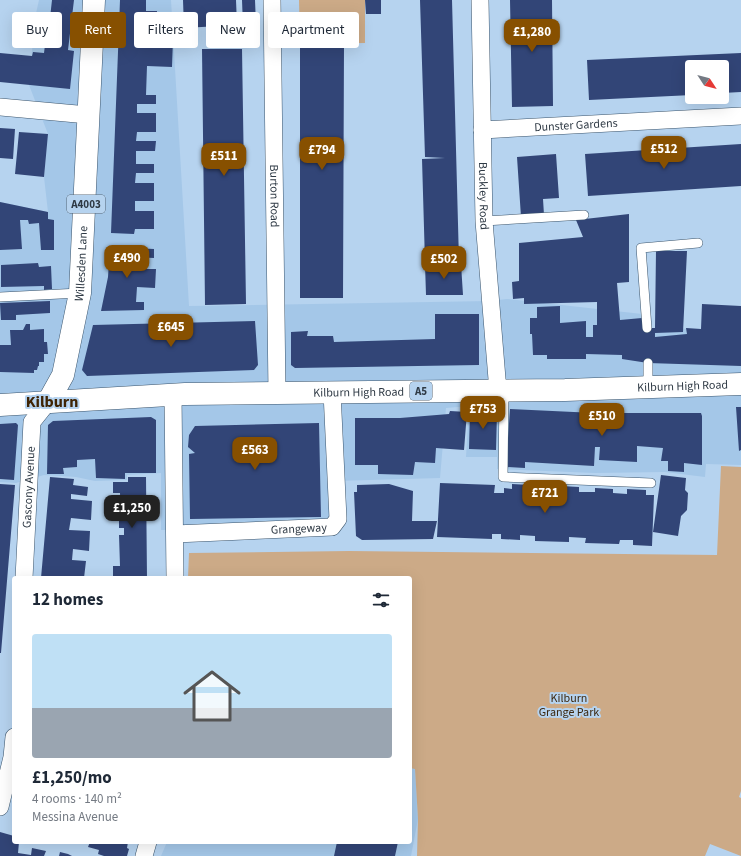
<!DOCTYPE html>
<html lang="en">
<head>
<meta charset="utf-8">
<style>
  body { margin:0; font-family:"Source Sans 3",sans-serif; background:#f6f6f7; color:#1f2937; height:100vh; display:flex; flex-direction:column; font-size:15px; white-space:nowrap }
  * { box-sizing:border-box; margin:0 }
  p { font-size:13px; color:#747a83 }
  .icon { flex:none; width:22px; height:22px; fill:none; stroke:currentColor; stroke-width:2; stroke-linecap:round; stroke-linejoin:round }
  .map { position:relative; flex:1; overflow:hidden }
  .sheet { position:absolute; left:12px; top:576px; width:400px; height:268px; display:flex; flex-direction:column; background:#fff; border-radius:4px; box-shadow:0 4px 16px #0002 }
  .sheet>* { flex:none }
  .hud { position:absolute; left:12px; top:12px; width:400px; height:36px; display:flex; gap:8px }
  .needle { width:26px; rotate:126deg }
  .tools { position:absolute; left:685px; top:60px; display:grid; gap:8px }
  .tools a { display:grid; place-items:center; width:44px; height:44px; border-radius:4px; background:#fff; box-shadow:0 4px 16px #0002; font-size:20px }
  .price { position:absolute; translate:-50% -34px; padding:0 9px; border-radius:8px; background:#875000; color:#fff; font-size:13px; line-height:26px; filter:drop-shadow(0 1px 2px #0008) }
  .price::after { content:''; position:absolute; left:50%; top:24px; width:12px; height:9px; margin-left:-6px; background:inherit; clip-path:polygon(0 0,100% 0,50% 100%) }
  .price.selected { background:#222; color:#fff }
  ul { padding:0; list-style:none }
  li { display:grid; align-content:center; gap:8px; height:212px; padding:0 20px }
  li span { display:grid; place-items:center; height:124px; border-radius:4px; color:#555 }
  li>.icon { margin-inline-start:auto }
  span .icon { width:72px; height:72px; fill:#fffc; stroke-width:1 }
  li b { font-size:17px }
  h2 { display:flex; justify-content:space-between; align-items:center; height:48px; padding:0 20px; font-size:17px }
  .pill { padding:0 14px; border-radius:4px; background:#fff; box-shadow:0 4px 16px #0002; font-size:14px; line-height:36px }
  .pill.selected { background:#875000; color:#fff }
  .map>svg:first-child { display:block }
  .built { fill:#a4c7e8 }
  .green { fill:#ccaa87 }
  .building { fill:#324577 }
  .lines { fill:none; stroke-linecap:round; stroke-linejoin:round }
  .lane-casing { stroke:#3a546c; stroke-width:10 }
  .street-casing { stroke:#3a546c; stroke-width:18 }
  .primary-casing { stroke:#3a546c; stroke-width:23 }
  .lane { stroke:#fff; stroke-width:9 }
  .street { stroke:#fff; stroke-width:17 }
  .primary { stroke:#fff; stroke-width:22 }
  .labels { text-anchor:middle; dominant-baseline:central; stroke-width:4; stroke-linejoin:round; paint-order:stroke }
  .shield { fill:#b6d3ef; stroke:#576777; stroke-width:1 }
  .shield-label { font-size:11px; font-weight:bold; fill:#2e3944 }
  .street-label { font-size:12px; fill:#2e3944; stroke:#b6d3ef }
  .park-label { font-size:12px; fill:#3b270f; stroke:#b6d3ef }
  .district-label { font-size:16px; font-weight:bold; fill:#3f2404; stroke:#b6d3ef }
</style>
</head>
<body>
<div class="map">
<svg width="741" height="856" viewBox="0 0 741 856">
  <rect width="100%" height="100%" fill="#b6d3ef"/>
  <path class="built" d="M39 0H171L189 306 490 301 507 299 642 314V328L701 329 741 357V465L706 464 705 477 665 472 595 473 497 469V457H466L469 406 446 408 440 478 335 481 334 531 161 530V473L127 475V480L95 481 76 477 44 475 16 483 0 482V202L48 212 44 177 48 134 29 85 35 18Z
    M410 768H415L418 819 411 856H161L167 842H410Z"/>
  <path class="green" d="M299 0H365V43L300 44Z
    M721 466 741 467V791L739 797 741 798V856L710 844 705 856H417L418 819 415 769 410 768V578H188L189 553 349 551 717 555Z"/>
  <path class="building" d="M52 0H74L68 50 74 51 70 89 0 82V53L32 56 33 52 44 53 46 37 57 38 58 28 49 27Z
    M120 0H146V11H157L156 30H139L138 38 173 39 172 67 147 66 146 95H156V104H137V113H156V132H137L136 141H156L155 151H136V164H154V173H136L135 183H154V201H135V211H154V229H135L134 234 111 233Z
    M183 0H236L237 25 184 28Z
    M242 0H255L256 25 243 26Z
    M365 0H381V14H366Z
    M420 0H452L459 261 425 262 422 159 445 158 425 157Z
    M510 0H552L553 106 512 107Z
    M300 44H344L343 298H300Z
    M202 49H242L246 304 205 305Z
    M741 53V92L722 93V67H692V95L589 100 587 60Z
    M0 128 15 129 13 159 0 158Z
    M19 132 48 134 44 177 15 174Z
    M741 144V186L588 196 585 154Z
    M556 154 559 198 543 199 544 215 521 217 517 157Z
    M0 202 48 212V219L54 220V250H41L39 223 29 224 28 220H20L22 249 0 250Z
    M629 214V282L617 283 620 320 642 318V328H655L656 251H687L683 332 655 333V337L687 334 686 328 701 329 702 304 741 306V366L648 363 622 359V355L586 354V359H547V355H533L532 334H530V318H537V307L560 306V323L586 321V337H593V325H597V302L524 304V298L513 299 512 282 519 281V243L583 237 576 220Z
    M110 247 154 249V258L133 257 132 269H156L155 288 137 287 136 302H144V310L101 311 108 277Z
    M38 263 39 267 51 266 52 289 44 290V286L1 287V265Z
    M425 264H461L463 295H426Z
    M50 301V313L16 315V320H1L0 303Z
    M435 314H479V365L295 368 291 365V332L308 331 307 336H333L334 342 435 339Z
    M255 321 258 365 254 370 87 376 82 370 93 325Z
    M26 324H30V330L44 329V342H47L48 354H44V362H39V366H38L37 370H34V373L0 372V345H11L10 330H23Z
    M736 407H741V450L739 451Z
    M510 409 595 413H701L702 416V465L684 463V472L668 471V461H661L663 448 637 446V462L599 460 600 447H595L594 466 525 462V468L506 467Z
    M450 411 467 412 464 450 436 448 435 463 415 462 413 475 378 474V465H355V418H400L449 414Z
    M470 411 497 412 496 450 469 449Z
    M151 417 156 420V473H125V479L96 478 95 459 77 460V467L63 468 64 474H47L48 425 53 421Z
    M16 423 18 425 14 480 0 479V424Z
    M319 423 321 517 190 519 189 454 195 453 188 447 189 435 195 426Z
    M661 475 686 478 685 490 688 493 687 510 681 516 678 536 653 532Z
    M50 477 74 479 73 485 88 487 87 496 71 494V499L92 501 91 520 71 518 69 530 90 531 89 551 73 549 72 560 86 561 84 578H41Z
    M128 477H146L147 578H113V566H120L119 535H124V528H119V521H121L120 493H113V482H128Z
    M440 483 495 485 494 493H504V488L512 489V484L530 485V489L544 490V486H555V490L561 491V486L579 487V492H595V488L613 489V493L627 494V489L646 490V495H654L652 546 633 545V540H620L619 544 585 543 586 538 569 537V542L535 541V536L520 535V540L501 539V534H492V539L437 537Z
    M0 484 15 485 1 653H0Z
    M389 484 413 491 412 521H437L433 539 362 540 356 536 354 492H357V485Z
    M0 832 14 836V842H19L18 853 31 855 32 848 46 851 44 856H0Z
    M90 842H128L127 848 129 849 127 856H104L98 854 99 850 88 847Z
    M337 842H398L395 856H334Z
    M60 852 68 854 72 856H59Z"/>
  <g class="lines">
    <g class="lane-casing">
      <path id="lane" d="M484 221 584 215
        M0 297 80 293
        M647 328 641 248 698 243
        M648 363V387
        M504 391 503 477 651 483"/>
    </g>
    <g class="street-casing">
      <g id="street">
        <path id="s1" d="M272 0 277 392"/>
        <path id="s2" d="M480 0 484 221 498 391"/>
        <path d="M0 107 88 115"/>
        <path id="s3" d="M482 130 741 116"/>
        <path d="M173 395 175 578"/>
        <path id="s4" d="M175 534 332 527 338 519 332 392"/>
        <path id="s5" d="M24 578 32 422 48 402"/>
        <path d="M0 807 12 757 14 737"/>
        <path d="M144 856 148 842"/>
      </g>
    </g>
    <g class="primary-casing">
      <g id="primary">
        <path id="s6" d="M48 402 63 375 80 293 94 0"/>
        <path id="s7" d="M0 405 185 394 565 390 741 384"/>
      </g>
    </g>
    <use href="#lane" class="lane"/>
    <use href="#street" class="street"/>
    <use href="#primary" class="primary"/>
  </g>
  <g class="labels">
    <g class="shield">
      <rect x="67" y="195" width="38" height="18" rx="3"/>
      <rect x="410" y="382" width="22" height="18" rx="3"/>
    </g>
    <g class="shield-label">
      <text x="86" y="204">A4003</text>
      <text x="421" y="391">A5</text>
    </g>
    <g class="street-label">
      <text stroke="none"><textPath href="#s3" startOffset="94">Dunster Gardens</textPath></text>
      <text stroke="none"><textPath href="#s1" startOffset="196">Burton Road</textPath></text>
      <text stroke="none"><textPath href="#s2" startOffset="196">Buckley Road</textPath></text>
      <text stroke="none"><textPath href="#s6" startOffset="144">Willesden Lane</textPath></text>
      <text stroke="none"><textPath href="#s7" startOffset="683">Kilburn High Road</textPath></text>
      <text stroke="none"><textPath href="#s7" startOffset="359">Kilburn High Road</textPath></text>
      <text stroke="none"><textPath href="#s5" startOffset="91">Gascony Avenue</textPath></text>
      <text stroke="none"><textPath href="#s4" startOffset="124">Grangeway</textPath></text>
    </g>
    <g class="park-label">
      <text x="569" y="698">Kilburn<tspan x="569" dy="14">Grange Park</tspan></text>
    </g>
    <g class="district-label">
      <text x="52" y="402">Kilburn</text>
    </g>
  </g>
</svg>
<div class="tools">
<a><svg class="needle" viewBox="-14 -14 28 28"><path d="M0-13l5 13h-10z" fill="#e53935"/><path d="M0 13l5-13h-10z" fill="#747a83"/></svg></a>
</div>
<b class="price" style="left:532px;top:53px">£1,280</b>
<b class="price" style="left:664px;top:170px">£512</b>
<b class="price" style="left:322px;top:171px">£794</b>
<b class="price" style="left:224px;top:177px">£511</b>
<b class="price" style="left:127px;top:279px">£490</b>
<b class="price" style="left:444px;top:280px">£502</b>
<b class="price" style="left:171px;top:348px">£645</b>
<b class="price" style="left:483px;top:430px">£753</b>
<b class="price" style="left:602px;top:437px">£510</b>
<b class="price" style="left:255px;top:471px">£563</b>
<b class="price" style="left:545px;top:514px">£721</b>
<b class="price selected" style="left:132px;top:529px">£1,250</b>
<div class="hud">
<a class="pill">Buy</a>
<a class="pill selected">Rent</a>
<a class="pill">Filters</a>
<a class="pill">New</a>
<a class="pill">Apartment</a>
</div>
<section class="sheet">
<h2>12 homes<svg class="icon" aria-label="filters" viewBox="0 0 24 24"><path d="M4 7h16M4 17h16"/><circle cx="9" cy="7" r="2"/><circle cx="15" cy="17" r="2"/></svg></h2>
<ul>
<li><span style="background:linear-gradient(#bfe0f5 60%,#9aa5b1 0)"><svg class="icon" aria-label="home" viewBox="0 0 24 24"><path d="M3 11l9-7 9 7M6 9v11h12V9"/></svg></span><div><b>£1,250/mo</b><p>4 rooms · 140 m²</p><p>Messina Avenue</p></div></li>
</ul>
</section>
</div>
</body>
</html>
